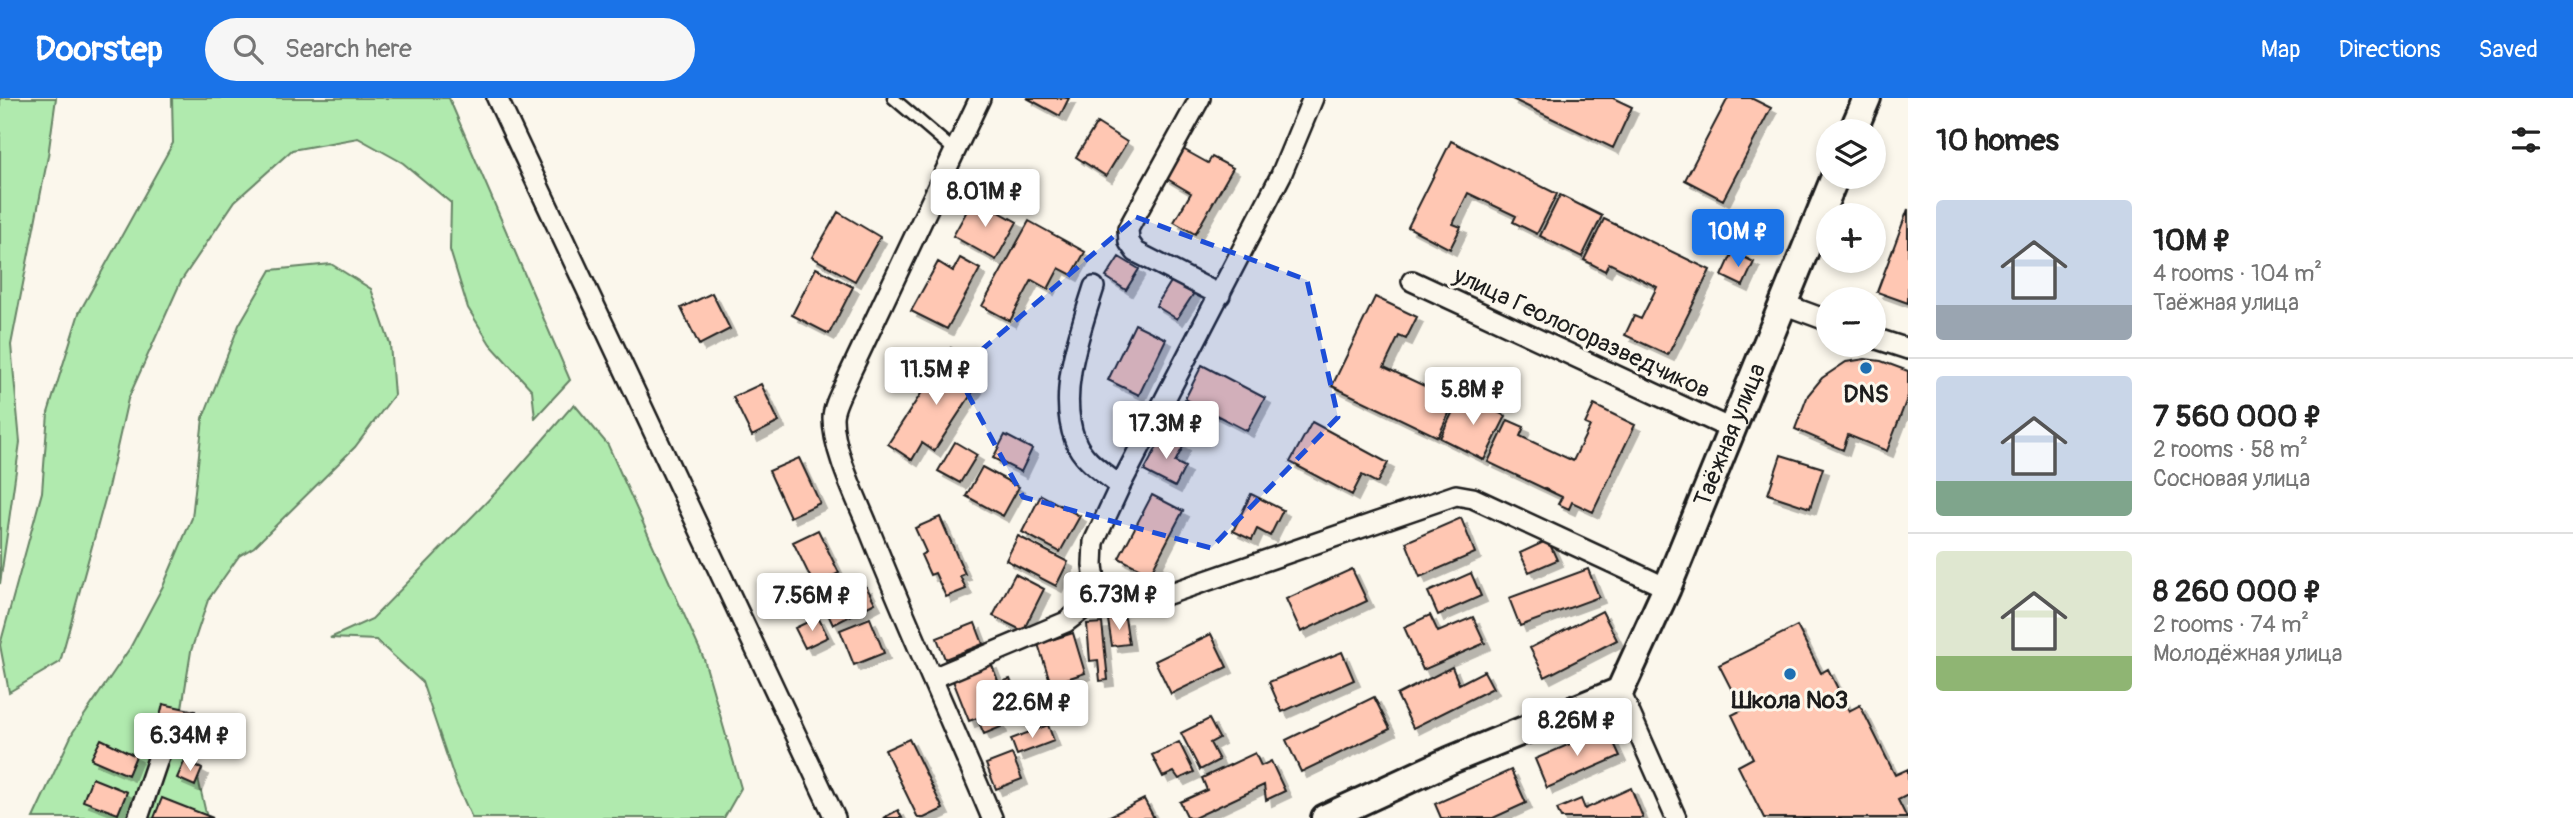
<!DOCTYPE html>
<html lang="en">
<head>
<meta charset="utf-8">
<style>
  body { margin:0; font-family:Pangolin,sans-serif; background:#f6f6f6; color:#222; height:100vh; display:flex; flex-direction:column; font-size:26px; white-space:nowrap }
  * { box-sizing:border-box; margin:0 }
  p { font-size:23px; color:#767676 }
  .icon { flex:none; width:38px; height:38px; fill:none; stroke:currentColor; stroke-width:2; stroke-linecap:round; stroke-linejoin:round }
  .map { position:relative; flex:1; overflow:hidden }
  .sheet { display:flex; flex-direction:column; background:#fff; width:665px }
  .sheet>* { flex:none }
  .buttons { position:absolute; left:1816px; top:21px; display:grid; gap:14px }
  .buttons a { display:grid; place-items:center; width:70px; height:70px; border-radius:50%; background:#fff; box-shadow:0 4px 10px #0003; font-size:35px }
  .price { position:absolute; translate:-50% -60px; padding:0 16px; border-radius:7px; background:#fff; color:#222; font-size:23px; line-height:46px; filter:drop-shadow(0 2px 4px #0008) }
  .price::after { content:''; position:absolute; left:50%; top:42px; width:21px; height:16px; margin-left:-10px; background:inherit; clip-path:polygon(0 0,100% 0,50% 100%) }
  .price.selected { background:#1a73e8; color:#fff }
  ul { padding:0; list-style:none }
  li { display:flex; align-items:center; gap:21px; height:175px; padding:0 28px }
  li+li { border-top:2px solid #e0e0e0 }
  li span { display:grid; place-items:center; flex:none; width:196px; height:140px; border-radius:7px; color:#555 }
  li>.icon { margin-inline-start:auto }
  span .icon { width:84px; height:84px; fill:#fffc; stroke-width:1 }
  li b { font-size:30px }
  h2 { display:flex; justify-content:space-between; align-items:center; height:84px; padding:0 28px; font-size:30px }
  header { display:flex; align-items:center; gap:42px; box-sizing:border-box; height:98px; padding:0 35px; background:#1a73e8; color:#fff }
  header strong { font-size:33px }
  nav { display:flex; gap:38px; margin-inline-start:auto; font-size:24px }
  .search { width:490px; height:63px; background:#f6f6f6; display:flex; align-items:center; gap:18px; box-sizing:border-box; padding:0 24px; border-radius:38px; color:#767676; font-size:26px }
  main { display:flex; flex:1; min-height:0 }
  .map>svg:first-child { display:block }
  .green { fill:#b0eaae; stroke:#668365; stroke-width:2 }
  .building { fill:#ffc7b3; stroke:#1c1c1c; stroke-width:2; filter:url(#shadow) }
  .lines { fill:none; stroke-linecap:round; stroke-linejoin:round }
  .lane-casing { stroke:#1c1c1c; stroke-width:15 }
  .street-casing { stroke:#1c1c1c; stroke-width:24 }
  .secondary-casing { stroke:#1c1c1c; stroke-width:32 }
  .lane { stroke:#fbf7ec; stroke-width:10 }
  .street { stroke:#fbf7ec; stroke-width:19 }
  .secondary { stroke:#fbf7ec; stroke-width:26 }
  .marked { fill:#1d4ed8; fill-opacity:0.2; stroke:#1d4ed8; stroke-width:5; stroke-dasharray:14 9; stroke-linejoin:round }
  .poi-dot { fill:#1f6fb2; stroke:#fbf7ec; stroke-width:2.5 }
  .labels { text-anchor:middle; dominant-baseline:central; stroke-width:6; stroke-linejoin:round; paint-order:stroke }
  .street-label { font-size:24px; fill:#1c1c1c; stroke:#fbf7ec }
  .poi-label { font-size:24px; font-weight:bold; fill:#1c1c1c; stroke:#fbf7ec }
</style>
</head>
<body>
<header>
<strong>Doorstep</strong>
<div class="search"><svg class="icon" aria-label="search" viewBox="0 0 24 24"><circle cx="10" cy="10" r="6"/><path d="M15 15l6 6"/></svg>Search here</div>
<nav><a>Map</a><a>Directions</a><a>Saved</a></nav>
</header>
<main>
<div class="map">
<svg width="1908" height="720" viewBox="0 0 1908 720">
  <defs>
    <filter id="shadow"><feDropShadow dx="6" dy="6" stdDeviation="0" flood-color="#0004"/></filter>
  </defs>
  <rect width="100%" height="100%" fill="#fbf7ec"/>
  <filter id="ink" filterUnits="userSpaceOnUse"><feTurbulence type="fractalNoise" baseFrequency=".0143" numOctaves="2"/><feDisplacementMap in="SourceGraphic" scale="14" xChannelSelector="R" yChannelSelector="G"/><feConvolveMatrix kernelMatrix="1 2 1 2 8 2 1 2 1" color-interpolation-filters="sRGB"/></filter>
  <g filter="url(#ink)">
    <path class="green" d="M0 0H56L48 58 11 247 20 344 0 486Z
      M172 0H449L570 282 535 320 532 292 490 246 468 210 450 152 451 105 403 65 358 40 292 52 235 103 181 183 128 301 107 394 60 564 9 594 0 547 42 394 48 315 79 215 173 45Z
      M331 166 371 191 390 246 394 297 355 349 254 449 239 458 208 502 191 553 182 610 207 720H33L73 634 130 550 164 486 192 420 203 320 239 227 271 172Z
      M574 306 608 347 704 561 741 690 724 720H472L456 685 422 584 376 542 330 540 372 521 508 382Z"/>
    <path class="building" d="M1027 0H1069L1060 18Z
      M1510 0H1613L1632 9 1613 50Z
      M1728 0H1751L1771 10 1723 102 1685 82Z
      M1097 25 1127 44 1106 78 1076 59Z
      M1451 43 1557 96 1537 136 1513 124 1516 118 1468 95 1453 126 1461 129 1450 151 1408 129Z
      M1181 50 1208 65 1212 59 1233 70 1195 136 1174 124 1191 95 1164 79Z
      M1560 97 1602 118 1582 159 1540 138Z
      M974 100 1017 124 996 162 953 138Z
      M1908 111V205L1877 194Z
      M838 114 880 139 855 183 812 159Z
      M1604 121 1710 172 1668 257 1625 237 1634 218 1641 221 1657 189 1609 165 1605 173 1584 162Z
      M1029 123 1085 154 1072 177 1059 170 1048 191 1032 182 1010 223 982 208Z
      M1733 154 1754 164 1743 188 1722 178Z
      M1119 159 1139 171 1126 192 1106 179Z
      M960 160 980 171 947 231 911 213 938 164 953 173Z
      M816 170 853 189 829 236 792 217Z
      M1172 182 1194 195 1177 221 1156 208Z
      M712 195 730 231 699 247 681 210Z
      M1375 199 1417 219 1406 241 1399 238 1384 269 1435 293 1439 287 1458 296 1438 339 1332 288Z
      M1135 226 1166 241 1139 297 1108 282Z
      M951 250 975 266 964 281 976 289 934 353 922 345 912 362 888 346Z
      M1865 261 1881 263 1908 273V298L1887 353 1848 337 1843 352 1795 331 1808 297 1822 280 1846 264Z
      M1202 267 1265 300 1247 333 1185 301Z
      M761 286 779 324 752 338 733 299Z
      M1461 297 1506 318 1484 362 1440 340Z
      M1594 307 1635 327 1593 414 1572 404 1569 411 1558 406 1562 399 1488 364 1508 322 1524 329 1520 338 1573 363 1590 328 1585 326Z
      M1312 324 1388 365 1377 385 1362 377 1352 397 1290 364Z
      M1164 336 1184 347 1175 364 1185 369 1175 389 1144 373Z
      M1005 337 1032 351 1021 374 993 360Z
      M955 344 977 357 960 385 938 373Z
      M1781 357 1823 370 1810 410 1768 396Z
      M799 360 820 405 790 419 769 373Z
      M982 369 1019 389 1003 418 966 398Z
      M1251 396 1283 412 1270 438 1257 431 1252 442 1233 433Z
      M1041 397 1080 418 1060 454 1022 434Z
      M1152 397 1183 413 1150 476 1119 460Z
      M940 419 965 476 960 478 966 491 946 499 935 475 930 477 921 457 926 454 915 430Z
      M1461 420 1475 455 1420 479 1406 444Z
      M818 432 839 475 814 487 793 444Z
      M1018 438 1068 464 1056 488 1006 462Z
      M1548 442 1557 462 1529 474 1520 455Z
      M1352 471 1367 503 1301 534 1286 501Z
      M1588 471 1599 499 1520 528 1509 500Z
      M1471 475 1481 498 1438 517 1428 494Z
      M1015 476 1044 491 1023 533 993 518Z
      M866 488 875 505 833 527 825 510Z
      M1602 513 1617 542 1545 579 1530 550Z
      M1430 517 1438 534 1473 519 1485 545 1423 572 1404 529Z
      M818 519 828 539 805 550 795 530Z
      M870 520 884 555 854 567 840 532Z
      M1125 520 1129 546 1112 548 1108 522Z
      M975 525 983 546 945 561 937 540Z
      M1102 525 1108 582 1100 583 1098 562 1090 563 1087 526Z
      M1797 528 1821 575 1828 571 1849 613 1860 607 1895 677 1908 671V697L1898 702 1907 720H1764L1738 668 1753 660 1732 617 1742 612 1719 567Z
      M1073 535 1085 575 1051 586 1038 546Z
      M1211 536 1227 569 1171 596 1155 563Z
      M1342 554 1354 582 1282 614 1269 584Z
      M991 565 999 585 1010 581 1020 605 996 615 1001 629 984 636 977 620 969 623 952 580Z
      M1452 569 1459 586 1484 573 1493 590 1413 630 1397 597Z
      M1374 599 1390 631 1301 674 1286 642Z
      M163 606 195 613 188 642 156 635Z
      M1209 621 1219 640 1210 645 1219 662 1200 672 1181 635Z
      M1048 627 1054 643 1017 657 1011 641Z
      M1607 630 1620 658 1547 690 1535 661Z
      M101 641 136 658 128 677 91 661Z
      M909 641 943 711 924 720H918L885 652Z
      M1179 644 1194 674 1179 681 1174 674 1163 679 1152 657Z
      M1255 655 1261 668 1271 663 1285 693 1266 702 1264 687 1194 720H1188L1180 704 1207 692 1202 680Z
      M1012 656 1022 681 996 691 986 666Z
      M185 662 202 671 195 688 177 680Z
      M1511 672 1526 705 1493 720H1441L1435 706Z
      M92 680 127 694 118 716 83 703Z
      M1631 690 1643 720H1561L1557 711 1581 701 1585 711Z
      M162 700 213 720H154Z
      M1144 701 1154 720H1106Z
      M898 712 902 720H883Z"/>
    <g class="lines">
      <g class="lane-casing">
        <path id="lane" d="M893 0 955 53"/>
      </g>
      <g class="street-casing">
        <path id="street" d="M497 0 835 720
          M980 0 850 275C845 288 833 307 833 320 833 352 855 397 867 426 906 525 951 622 992 720
          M1200 0 1128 131 1129 144 1136 154 1220 197
          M1313 0 1281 77 1120 388 1094 444 1093 467 1095 484 1104 495 1121 503 1142 505 1456 397 1473 400 1667 490
          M1412 183 1731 331
          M1094 189C1080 234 1057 295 1075 342 1082 362 1104 375 1120 388
          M1783 206 1829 223
          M1874 240 1908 251
          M933 580 1066 524 1104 495
          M1620 593 1676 720
          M138 720 161 652"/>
      </g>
      <g class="secondary-casing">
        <g id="secondary">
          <path d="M1853 33 1867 0"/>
          <path id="s1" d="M1325 720 1451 662 1620 593 1667 490 1835 79"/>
        </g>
      </g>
      <use href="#lane" class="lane"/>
      <use href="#street" class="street"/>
      <use href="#secondary" class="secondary"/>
    </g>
  </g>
  <path class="marked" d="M1136 119 1307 182 1338 319 1211 450 1023 399 956 274Z"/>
  <g class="poi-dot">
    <circle cx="1866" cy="270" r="7"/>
    <circle cx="1790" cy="576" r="7"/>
  </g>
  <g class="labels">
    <g class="street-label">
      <text transform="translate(1582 235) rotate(25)">улица Геологоразведчиков</text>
      <text stroke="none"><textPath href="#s1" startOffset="600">Таёжная улица</textPath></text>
    </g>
    <g class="poi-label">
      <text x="1866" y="296">DNS</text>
      <text x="1790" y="602">Школа №3</text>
    </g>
  </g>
</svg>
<div class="buttons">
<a><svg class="icon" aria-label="layers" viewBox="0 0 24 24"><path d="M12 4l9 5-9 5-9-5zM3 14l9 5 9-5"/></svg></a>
<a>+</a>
<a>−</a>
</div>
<b class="price" style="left:985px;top:131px">8.01M ₽</b>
<b class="price selected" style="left:1738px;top:171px">10M ₽</b>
<b class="price" style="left:936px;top:309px">11.5M ₽</b>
<b class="price" style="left:1473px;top:329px">5.8M ₽</b>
<b class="price" style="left:1166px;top:363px">17.3M ₽</b>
<b class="price" style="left:1119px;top:534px">6.73M ₽</b>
<b class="price" style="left:812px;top:535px">7.56M ₽</b>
<b class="price" style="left:1032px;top:642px">22.6M ₽</b>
<b class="price" style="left:1577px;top:660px">8.26M ₽</b>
<b class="price" style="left:190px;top:675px">6.34M ₽</b>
</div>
<section class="sheet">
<h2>10 homes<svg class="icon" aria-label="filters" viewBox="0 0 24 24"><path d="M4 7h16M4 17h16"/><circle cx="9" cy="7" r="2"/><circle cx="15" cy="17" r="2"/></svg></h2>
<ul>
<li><span style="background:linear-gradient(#c9d6e8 75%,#9aa5b1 0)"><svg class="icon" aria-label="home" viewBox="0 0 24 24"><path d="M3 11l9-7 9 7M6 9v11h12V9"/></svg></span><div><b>10M ₽</b><p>4 rooms · 104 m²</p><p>Таёжная улица</p></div></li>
<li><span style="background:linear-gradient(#c9d6e8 75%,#7fa58c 0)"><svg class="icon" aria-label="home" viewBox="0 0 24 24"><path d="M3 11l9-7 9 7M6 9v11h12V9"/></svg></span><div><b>7 560 000 ₽</b><p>2 rooms · 58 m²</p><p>Сосновая улица</p></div></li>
<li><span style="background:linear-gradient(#dfe7d0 75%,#8fb573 0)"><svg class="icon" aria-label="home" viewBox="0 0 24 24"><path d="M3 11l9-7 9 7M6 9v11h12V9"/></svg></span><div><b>8 260 000 ₽</b><p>2 rooms · 74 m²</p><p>Молодёжная улица</p></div></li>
</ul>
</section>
</main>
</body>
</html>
